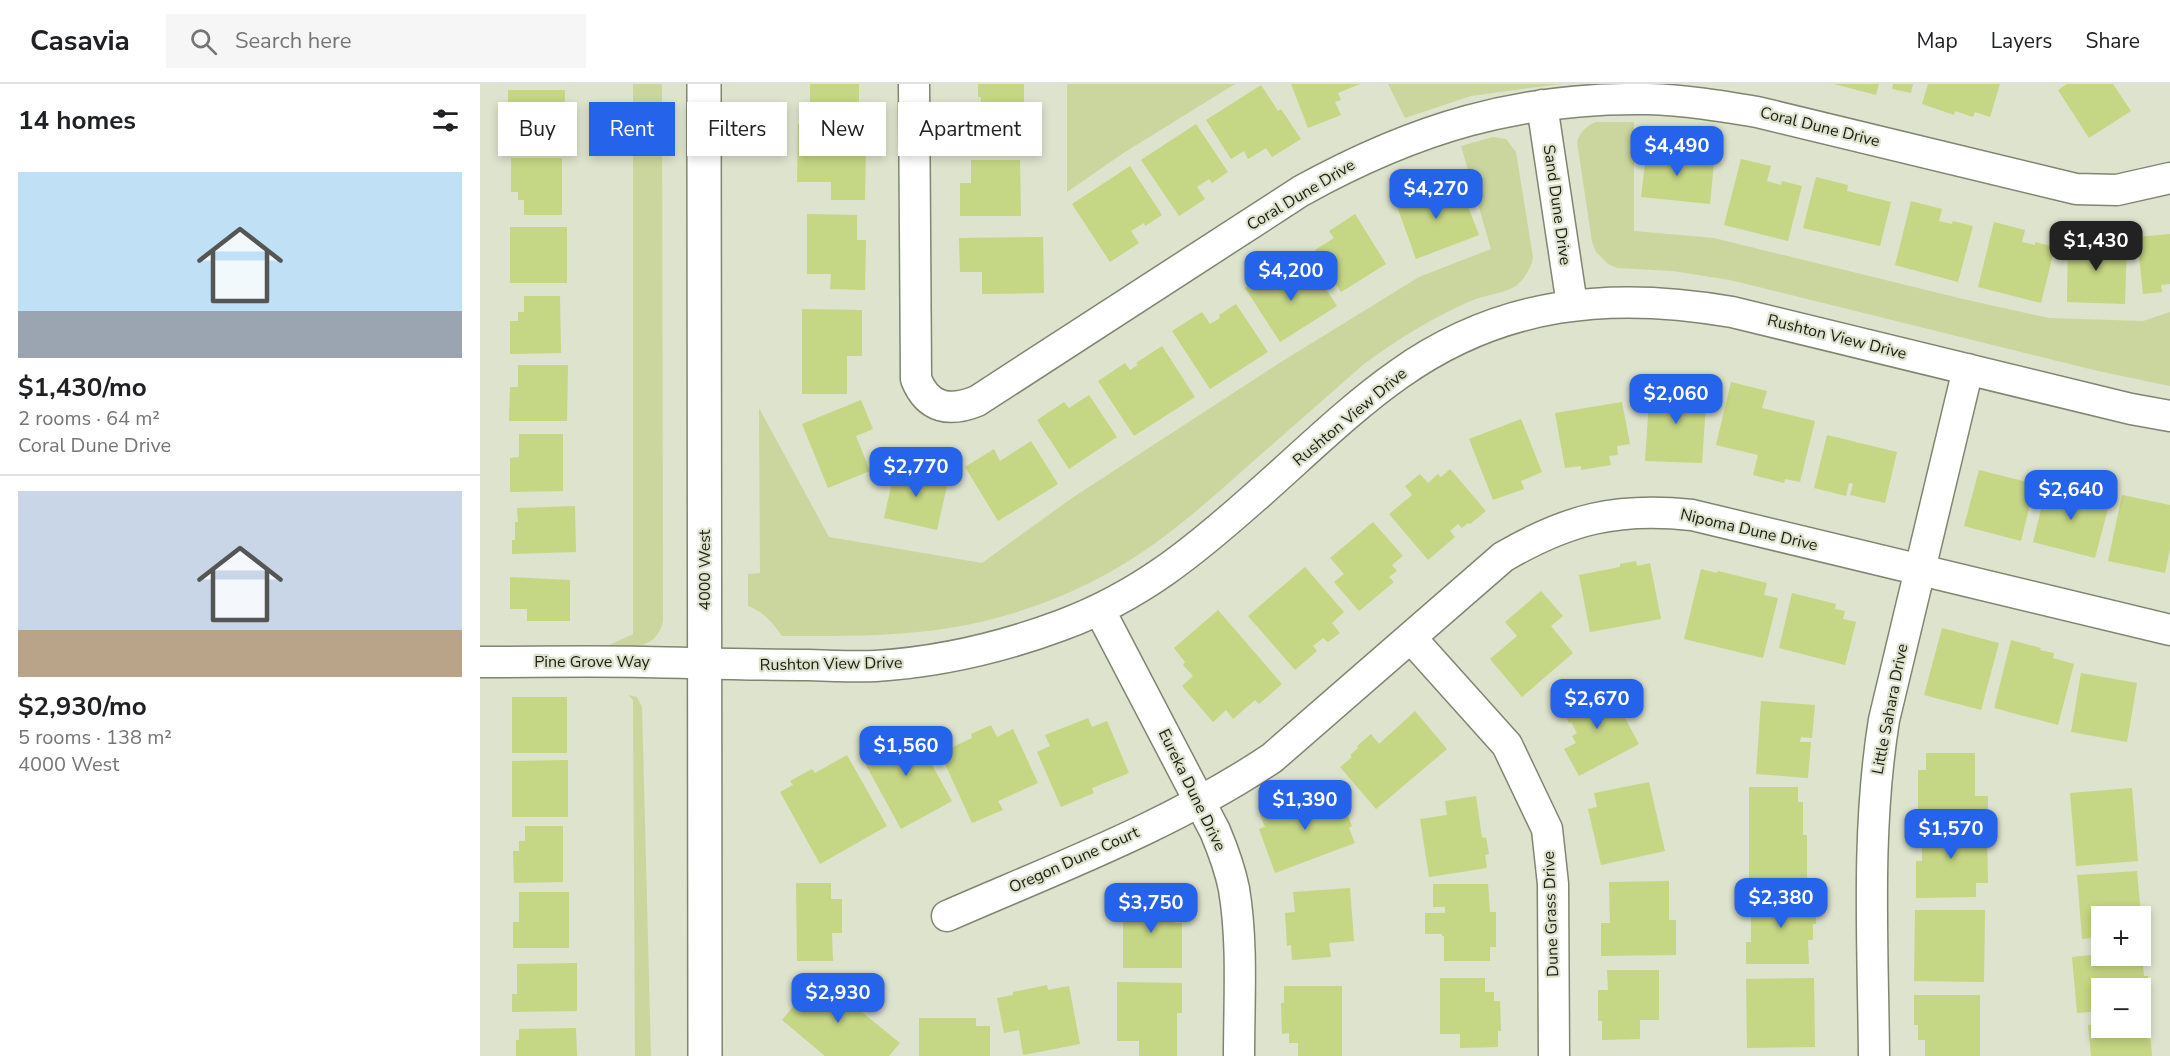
<!DOCTYPE html>
<html lang="en">
<head>
<meta charset="utf-8">
<style>
  body { margin:0; font-family:"Nunito Sans",sans-serif; background:#f6f6f6; color:#202124; height:100vh; display:flex; flex-direction:column; font-size:22px; white-space:nowrap }
  * { box-sizing:border-box; margin:0 }
  p { font-size:20px; color:#757577 }
  .icon { flex:none; width:33px; height:33px; fill:none; stroke:currentColor; stroke-width:2; stroke-linecap:round; stroke-linejoin:round }
  .map { position:relative; flex:1; overflow:hidden }
  .details { display:flex; flex-direction:column; background:#fff; width:480px }
  .details>* { flex:none }
  .top-card { position:absolute; left:18px; top:18px; width:570px; height:54px; display:flex; gap:12px }
  .fabs { position:absolute; left:1611px; top:822px; display:grid; gap:12px }
  .fabs a { display:grid; place-items:center; width:60px; height:60px; border-radius:0px; background:#fff; box-shadow:0 3px 9px #0003; font-size:30px }
  .price { position:absolute; translate:-50% -51px; padding:0 14px; border-radius:12px; background:#2563eb; color:#fff; font-size:20px; line-height:39px; filter:drop-shadow(0 2px 3px #0008) }
  .price::after { content:''; position:absolute; left:50%; top:36px; width:18px; height:14px; margin-left:-9px; background:inherit; clip-path:polygon(0 0,100% 0,50% 100%) }
  .price.selected { background:#222; color:#fff }
  ul { padding:0; list-style:none }
  li { display:grid; align-content:center; gap:12px; height:318px; padding:0 18px }
  li+li { border-top:2px solid #e0e0e0 }
  li span { display:grid; place-items:center; height:186px; border-radius:0px; color:#555 }
  li>.icon { margin-inline-start:auto }
  span .icon { width:108px; height:108px; fill:#fffc; stroke-width:1 }
  li b { font-size:26px }
  h2 { display:flex; justify-content:space-between; align-items:center; height:72px; padding:0 18px; font-size:26px }
  .chip { padding:0 21px; border-radius:0px; background:#fff; box-shadow:0 3px 9px #0003; font-size:21px; line-height:54px }
  .chip.selected { background:#2563eb; color:#fff }
  header { display:flex; align-items:center; gap:36px; box-sizing:border-box; height:84px; padding:0 30px; background:#fff; border-bottom:2px solid #e0e0e0 }
  header strong { font-size:28px }
  nav { display:flex; gap:33px; margin-inline-start:auto; font-size:21px }
  .search { width:420px; height:54px; background:#f6f6f6; display:flex; align-items:center; gap:15px; box-sizing:border-box; padding:0 21px; border-radius:0px; color:#757577; font-size:22px }
  main { display:flex; flex:1; min-height:0 }
  .map>svg:first-child { display:block }
  .green { fill:#cad69e }
  .building { fill:#c5d684 }
  .lines { fill:none; stroke-linecap:round; stroke-linejoin:round }
  .minor-casing { stroke:#808571; stroke-width:33 }
  .secondary-casing { stroke:#808571; stroke-width:36 }
  .minor { stroke:#fff; stroke-width:30 }
  .secondary { stroke:#fff; stroke-width:33 }
  .labels { text-anchor:middle; dominant-baseline:central; stroke-width:4.5; stroke-linejoin:round; paint-order:stroke }
  .street-label { font-size:16px; fill:#1c1e15; stroke:#dde3cc }
</style>
</head>
<body>
<header>
<strong>Casavia</strong>
<div class="search"><svg class="icon" aria-label="search" viewBox="0 0 24 24"><circle cx="10" cy="10" r="6"/><path d="M15 15l6 6"/></svg>Search here</div>
<nav><a>Map</a><a>Layers</a><a>Share</a></nav>
</header>
<main>
<section class="details">
<h2>14 homes<svg class="icon" aria-label="filters" viewBox="0 0 24 24"><path d="M4 7h16M4 17h16"/><circle cx="9" cy="7" r="2"/><circle cx="15" cy="17" r="2"/></svg></h2>
<ul>
<li><span style="background:linear-gradient(#bfe0f5 75%,#9aa5b1 0)"><svg class="icon" aria-label="home" viewBox="0 0 24 24"><path d="M3 11l9-7 9 7M6 9v11h12V9"/></svg></span><div><b>$1,430/mo</b><p>2 rooms · 64 m²</p><p>Coral Dune Drive</p></div></li>
<li><span style="background:linear-gradient(#c9d6e8 75%,#b9a48a 0)"><svg class="icon" aria-label="home" viewBox="0 0 24 24"><path d="M3 11l9-7 9 7M6 9v11h12V9"/></svg></span><div><b>$2,930/mo</b><p>5 rooms · 138 m²</p><p>4000 West</p></div></li>
</ul>
</section>
<div class="map">
<svg width="1690" height="972" viewBox="0 0 1690 972">
  <rect width="100%" height="100%" fill="#dde3cc"/>
  <path class="green" d="M153 0H182L183 537C177 567 149 563 125 563L153 550Z
    M587 0H755L645 68 587 108Z
    M908 0H1080L991 12 925 34Z
    M1116 38H1154V147L1234 154 1483 215 1569 234 1663 237 1690 228V302L1618 287 1250 196 1193 187 1137 184 1128 180 1116 168 1112 158 1097 58C1100 48 1106 42 1116 38Z
    M1013 53 1026 55 1036 68 1053 173C1052 183 1043 198 1034 203 1021 210 1006 211 993 216 954 233 919 254 884 280 843 316 802 352 761 388 725 420 689 452 647 478 594 511 532 534 469 544 414 553 358 552 302 552 292 538 284 528 268 522V490L280 489 279 324 349 453 502 479 592 414 801 278 939 193 1011 165 981 62Z
    M148 611 157 613 162 623 171 972H155L153 616Z"/>
  <path class="building" d="M330 0H379V24H330Z
    M498 0H544V59H513V62H479V28H497V22H501V13H498Z
    M811 0H880L858 9 861 16 855 18 861 31 828 44Z
    M1354 0H1399L1396 11Z
    M1413 0H1433L1431 9 1412 5Z
    M1448 0H1520L1510 33 1495 28 1493 33 1475 27 1474 31 1442 20Z
    M1587 0H1633L1651 27 1609 54 1578 6Z
    M781 1 798 27 801 25 821 55 792 73 786 64 768 75 764 67 751 75 726 36Z
    M28 6H85L84 62H28Z
    M318 40H364V57H375V64H386L385 116H351V98H317Z
    M716 40 748 88 732 99 729 95 717 103 725 115 699 132 661 76Z
    M1167 63 1200 66V70L1217 72 1216 77 1234 79 1230 120 1161 113Z
    M31 74H82V131H44V116H38V108H31Z
    M1261 75 1291 82 1287 97 1301 101 1302 97 1322 102 1308 157 1244 141Z
    M491 76H540L541 132H480V99H491Z
    M650 82 682 131 665 142 664 139 651 147 659 159 630 178 592 120Z
    M1336 93 1368 101 1367 107 1411 118 1400 162 1323 144Z
    M944 102 948 114 980 102 999 151 936 175 914 114Z
    M1431 117 1462 125 1459 137 1472 140 1473 137 1493 142 1478 198 1415 181Z
    M327 130 377 131V156H386L385 206 350 205 351 190H327Z
    M875 130 906 180 861 208 835 166 854 154 849 147Z
    M1514 138 1545 146 1542 158 1555 161V158L1575 163 1561 219 1498 203Z
    M30 143H87V199H30Z
    M1690 150V200L1681 201 1682 208 1663 210 1657 153Z
    M563 153 564 209 502 210V188H480L479 154Z
    M1588 155 1622 156V161L1647 162 1645 220 1587 218Z
    M832 183 857 222 800 258 765 204 792 186 800 198 807 194 809 198Z
    M44 212H80L81 269 30 270V237H38V228H44Z
    M756 220 788 268 730 305 692 247 722 228 730 240 740 234 739 231Z
    M322 225 382 226V272H367V310H322Z
    M682 262 715 313 654 352 618 297 645 279 650 286 658 281 656 279Z
    M38 281H88L87 337H29L30 303H38Z
    M1251 298 1287 307 1282 324 1335 337 1320 398 1305 395 1304 399 1273 391 1278 371 1236 361Z
    M1170 302 1227 306 1222 379 1165 377Z
    M609 311 637 353 589 385 557 336 584 318 589 324Z
    M381 316 393 345 376 352 390 387 348 404 322 340Z
    M1142 318 1150 360 1137 362 1138 371 1129 372 1131 381 1101 386V382L1085 384 1075 329Z
    M1041 335 1062 388 1041 397 1044 405 1013 416 989 355Z
    M39 350H83V407L30 408V374L39 373Z
    M1347 351 1417 368 1405 419 1370 411 1373 400 1369 399 1366 412 1334 404Z
    M551 357 578 400 518 437 485 383 514 365 520 377Z
    M416 380 446 386 445 392 468 397 457 446 404 434Z
    M970 385 1006 427 990 440 988 439 982 444 978 440 970 447 975 453 948 476 909 430 932 411 925 402 940 390 948 399 958 390 961 393Z
    M1499 386 1555 400 1541 457 1484 442Z
    M1567 401 1630 417 1615 474 1553 458Z
    M1642 411 1690 421V464L1685 489 1628 477Z
    M95 422 96 468 32 470V456H35V438H38L37 424Z
    M893 438 923 472 912 481 917 487 909 493 914 498 879 527 854 498 864 490 850 474Z
    M1156 477 1157 482 1170 479 1181 535 1110 548 1099 491 1140 483V480Z
    M825 483 864 528 852 539 860 549 848 558 843 554 833 562 837 567 815 586 768 532Z
    M1221 485 1237 489 1238 487 1287 499 1284 511 1298 514 1283 574 1204 555Z
    M30 493 90 496V537H47V525H30Z
    M1061 507 1083 532 1071 542 1093 569 1042 613 1010 575 1037 552 1025 538Z
    M1312 509 1356 520 1355 525 1365 527 1363 535 1376 538 1365 581 1299 564Z
    M738 526 802 600 779 620 775 616 753 635 746 626 733 638 702 602 713 592 703 581 705 578 694 564Z
    M1462 544 1519 559 1501 626 1444 611Z
    M1531 556 1561 564 1560 566 1574 569 1573 574 1594 580 1578 641 1514 624Z
    M1601 589 1657 599 1647 658 1591 648Z
    M1126 599 1159 660 1099 692 1084 665 1096 659 1092 652 1097 649 1091 638 1089 639 1081 623Z
    M32 613H87V669H32Z
    M1281 617 1335 621 1332 654 1321 653 1320 658H1331L1328 694 1276 690Z
    M935 627 967 665 896 725 860 683 872 673 870 671 878 664 877 662 891 650 899 660Z
    M608 634 612 643 627 637 649 689 612 704 614 709 581 723 557 668 570 662 565 651Z
    M511 641 517 653 533 645 558 699 518 717 523 726 492 739 460 669 492 654 491 650Z
    M431 643 472 717 421 745 381 672 395 665 391 657 412 646 416 652Z
    M1446 669H1495V712H1508V726H1438V686H1446Z
    M367 671 407 742 340 780 300 708 313 701 310 697 332 685 335 689Z
    M88 676V733H32V677Z
    M1169 698 1185 767 1121 781 1108 725 1117 723 1114 709Z
    M1269 703H1318V718H1323V751H1327V798H1269Z
    M1652 704 1658 777 1596 782 1590 709Z
    M849 706 854 720 862 717 872 742 869 744 875 759 795 789 779 745 785 743 780 731Z
    M996 712 1002 754 1006 753 1009 770 1005 771 1007 784 949 793 940 735 967 731 965 717Z
    M1498 736V753H1507L1508 799H1496V813L1436 814V777H1442V737Z
    M45 742H83V798L34 799 33 767H39V757H45Z
    M1657 787 1661 832H1622V853L1602 855 1597 791Z
    M1189 797V836H1196V871L1121 872V839H1130L1129 798Z
    M316 799H351V815H362V849H352L353 877H317Z
    M953 800H1008L1010 828H1016V863H1010V877H964V852H962V850H945V829H965V823H953Z
    M870 804 874 857 849 859 851 873 812 876 811 861 807 862 805 829 815 828 813 808Z
    M39 808H89V864H33V838H39Z
    M1271 811H1336V840H1333V856H1328L1329 880H1266V858H1271Z
    M695 814V839H702V884H643V815Z
    M1435 826H1505L1504 898 1434 897Z
    M1622 870 1662 872 1664 892H1668L1671 923 1660 924V904H1622V927L1597 929 1592 873Z
    M97 879V927L32 928V910H37V880Z
    M1127 886H1179V936H1160V955L1122 956V937H1118V906H1128Z
    M960 894H1005V908H1014V917H1020L1021 947H1018V963L980 964V950H960Z
    M1334 894 1335 963 1267 964 1266 895Z
    M357 896 384 918 378 925 420 959 409 972H345L302 936 331 901 344 912Z
    M637 898 702 899V929H697V972H659V957H637Z
    M567 901 568 906 589 902 600 960 543 971 539 946 524 949 517 914 533 911V908Z
    M804 902H862V972H818V959H809V949L802 950 801 919H804Z
    M1434 911H1500V972H1445V956H1438V941H1434Z
    M439 934H496V942H510V972H439Z
    M1669 936 1672 972H1611L1608 941 1622 940V944H1660V937Z
    M96 944 97 972H36V956H39V945Z"/>
  <g class="lines">
    <g class="minor-casing">
      <path id="minor" d="M434 0 436 295C448 325 470 328 497 317L821 107C935 44 1038 13 1168 15 1205 16 1241 22 1277 28L1596 105 1637 106 1690 94
        M1062 21 1092 221
        M619 525 735 747C743 766 750 785 754 805 763 859 759 917 759 972
        M931 554 1027 661 1067 745 1073 800 1074 972
        M0 578C55 578 109 577 164 578 218 579 273 581 328 581 350 582 373 583 396 582 459 578 523 563 582 541 660 512 713 468 774 414 821 373 869 325 919 290 1022 217 1131 207 1252 228L1651 325 1690 332
        M467 832C577 784 692 741 792 674L1023 473C1088 435 1137 423 1212 431L1690 546
        M1394 972C1393 860 1386 747 1404 636L1488 285"/>
    </g>
    <g class="secondary-casing">
      <path id="secondary" d="M224 0 225 972"/>
    </g>
    <use href="#minor" class="minor"/>
    <use href="#secondary" class="secondary"/>
  </g>
  <g class="labels">
    <g class="street-label">
      <text transform="translate(1340 43) rotate(14)">Coral Dune Drive</text>
      <text transform="translate(821 111) rotate(-31)">Coral Dune Drive</text>
      <text transform="translate(1077 121) rotate(82)">Sand Dune Drive</text>
      <text transform="translate(1357 253) rotate(14)">Rushton View Drive</text>
      <text transform="translate(870 333) rotate(-40)">Rushton View Drive</text>
      <text transform="translate(1269 446) rotate(13)">Nipoma Dune Drive</text>
      <text transform="translate(225 486) rotate(-90)">4000 West</text>
      <text x="112" y="578">Pine Grove Way</text>
      <text transform="translate(351 580) rotate(-1)">Rushton View Drive</text>
      <text transform="translate(1410 625) rotate(-79)">Little Sahara Drive</text>
      <text transform="translate(712 706) rotate(64)">Eureka Dune Drive</text>
      <text transform="translate(594 776) rotate(-24)">Oregon Dune Court</text>
      <text transform="translate(1071 830) rotate(-92)">Dune Grass Drive</text>
    </g>
  </g>
</svg>
<div class="fabs">
<a>+</a>
<a>−</a>
</div>
<b class="price" style="left:1197px;top:93px">$4,490</b>
<b class="price" style="left:956px;top:136px">$4,270</b>
<b class="price selected" style="left:1616px;top:188px">$1,430</b>
<b class="price" style="left:811px;top:218px">$4,200</b>
<b class="price" style="left:1196px;top:341px">$2,060</b>
<b class="price" style="left:436px;top:414px">$2,770</b>
<b class="price" style="left:1591px;top:437px">$2,640</b>
<b class="price" style="left:1117px;top:646px">$2,670</b>
<b class="price" style="left:426px;top:693px">$1,560</b>
<b class="price" style="left:825px;top:747px">$1,390</b>
<b class="price" style="left:1471px;top:776px">$1,570</b>
<b class="price" style="left:1301px;top:845px">$2,380</b>
<b class="price" style="left:671px;top:850px">$3,750</b>
<b class="price" style="left:358px;top:940px">$2,930</b>
<div class="top-card">
<a class="chip">Buy</a>
<a class="chip selected">Rent</a>
<a class="chip">Filters</a>
<a class="chip">New</a>
<a class="chip">Apartment</a>
</div>
</div>
</main>
</body>
</html>
